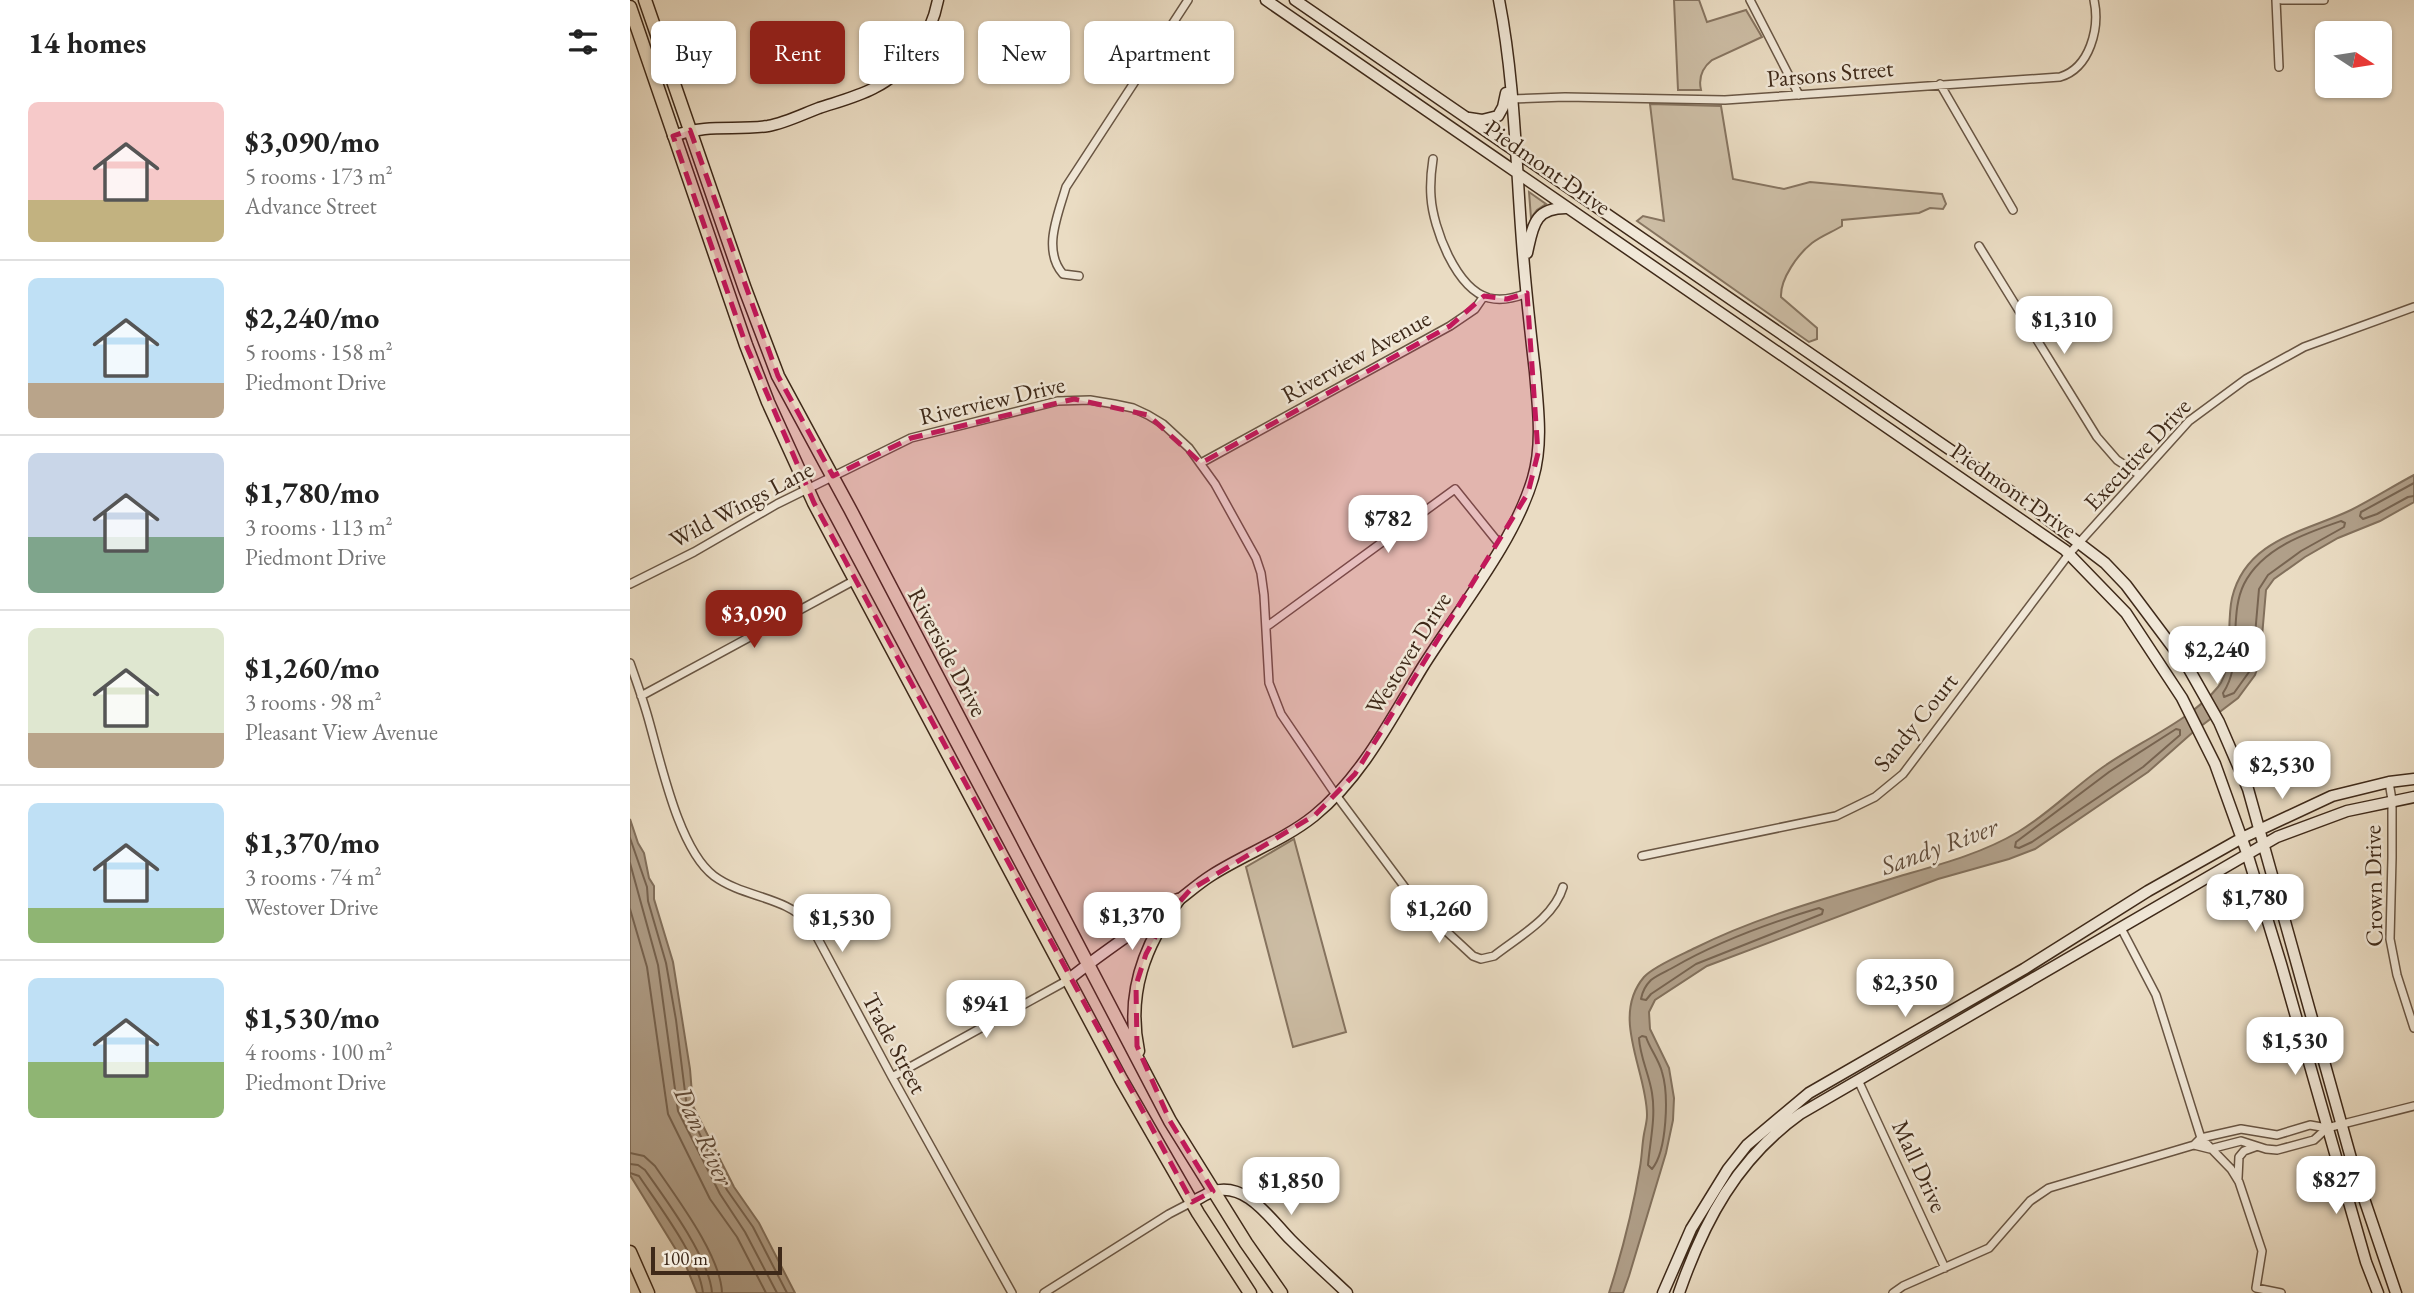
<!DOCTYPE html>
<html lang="en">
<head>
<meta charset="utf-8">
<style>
  body { margin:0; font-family:"EB Garamond",serif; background:#f6f6f6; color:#222; height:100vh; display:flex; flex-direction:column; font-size:26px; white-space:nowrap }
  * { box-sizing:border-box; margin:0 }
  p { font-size:23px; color:#767676 }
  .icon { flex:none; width:38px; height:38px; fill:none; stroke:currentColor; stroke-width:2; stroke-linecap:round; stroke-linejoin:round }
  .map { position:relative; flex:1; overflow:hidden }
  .drawer { display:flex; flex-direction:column; background:#fff; width:630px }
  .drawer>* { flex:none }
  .guide { position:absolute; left:21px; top:21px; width:665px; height:63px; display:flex; gap:14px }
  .needle { width:46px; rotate:102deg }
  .buttons { position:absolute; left:1685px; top:21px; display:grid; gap:14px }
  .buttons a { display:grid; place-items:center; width:77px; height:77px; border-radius:10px; background:#fff; box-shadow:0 2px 5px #0004; font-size:35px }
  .scale { position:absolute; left:21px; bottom:18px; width:131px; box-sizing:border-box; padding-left:7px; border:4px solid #3e2919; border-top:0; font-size:19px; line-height:24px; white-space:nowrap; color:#3e2919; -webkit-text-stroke:5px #f1e8d8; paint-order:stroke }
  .price { position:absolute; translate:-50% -60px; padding:0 16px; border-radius:14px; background:#fff; color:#222; font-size:23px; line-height:46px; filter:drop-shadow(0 2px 4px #0008) }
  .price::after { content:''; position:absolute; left:50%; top:42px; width:21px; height:16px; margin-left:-10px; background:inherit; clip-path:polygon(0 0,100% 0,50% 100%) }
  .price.active { background:#8f2418; color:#fff }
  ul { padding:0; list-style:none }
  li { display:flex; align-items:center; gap:21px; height:175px; padding:0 28px }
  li+li { border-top:2px solid #e0e0e0 }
  li span { display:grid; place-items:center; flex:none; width:196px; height:140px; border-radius:10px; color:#555 }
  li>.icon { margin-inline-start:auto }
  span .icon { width:84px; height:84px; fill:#fffc; stroke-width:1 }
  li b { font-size:30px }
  h2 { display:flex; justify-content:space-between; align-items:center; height:84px; padding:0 28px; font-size:30px }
  .chip { padding:0 24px; border-radius:10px; background:#fff; box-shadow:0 2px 5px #0004; font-size:24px; line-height:63px }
  .chip.active { background:#8f2418; color:#fff }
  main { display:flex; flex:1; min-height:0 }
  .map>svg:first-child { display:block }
  .green { fill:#cdbea6; stroke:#867460; stroke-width:2 }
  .water { fill:#b09f89; stroke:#82705c; stroke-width:2 }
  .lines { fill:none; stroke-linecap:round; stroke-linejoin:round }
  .shore { stroke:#776451; stroke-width:2 }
  .street-casing { stroke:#695644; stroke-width:10 }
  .secondary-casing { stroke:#3e2919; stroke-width:13 }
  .primary-casing { stroke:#3e2919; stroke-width:15 }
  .street { stroke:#f1e8d8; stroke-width:7 }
  .secondary { stroke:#f1e8d8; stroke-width:10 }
  .primary { stroke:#eadcc3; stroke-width:12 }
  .marked { fill:#c2185b; fill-opacity:0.2; stroke:#c2185b; stroke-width:5; stroke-dasharray:14 9; stroke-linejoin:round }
  .labels { text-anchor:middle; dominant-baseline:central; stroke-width:5; stroke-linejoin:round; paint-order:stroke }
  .street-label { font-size:24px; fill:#3e2919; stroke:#f1e8d8 }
  .water-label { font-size:26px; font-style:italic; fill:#604c3b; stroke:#f1e8d8 }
</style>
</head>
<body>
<main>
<section class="drawer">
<h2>14 homes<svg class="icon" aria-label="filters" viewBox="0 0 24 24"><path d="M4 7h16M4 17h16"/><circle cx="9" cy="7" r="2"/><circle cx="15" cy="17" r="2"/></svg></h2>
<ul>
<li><span style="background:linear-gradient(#f6c9c9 70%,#c2b280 0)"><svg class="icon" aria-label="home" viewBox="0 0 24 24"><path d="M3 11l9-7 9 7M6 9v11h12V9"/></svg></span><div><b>$3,090/mo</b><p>5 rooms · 173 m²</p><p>Advance Street</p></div></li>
<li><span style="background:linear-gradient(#bfe0f5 75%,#b9a48a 0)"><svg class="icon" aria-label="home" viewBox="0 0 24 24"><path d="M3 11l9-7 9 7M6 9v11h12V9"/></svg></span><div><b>$2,240/mo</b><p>5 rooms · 158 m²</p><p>Piedmont Drive</p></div></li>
<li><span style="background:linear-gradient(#c9d6e8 60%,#7fa58c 0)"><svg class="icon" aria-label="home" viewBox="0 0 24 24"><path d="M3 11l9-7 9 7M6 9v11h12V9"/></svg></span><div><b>$1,780/mo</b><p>3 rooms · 113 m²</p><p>Piedmont Drive</p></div></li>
<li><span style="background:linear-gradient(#dfe7d0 75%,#b9a48a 0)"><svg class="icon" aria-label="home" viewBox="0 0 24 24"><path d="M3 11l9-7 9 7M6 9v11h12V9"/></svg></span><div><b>$1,260/mo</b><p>3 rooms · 98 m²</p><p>Pleasant View Avenue</p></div></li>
<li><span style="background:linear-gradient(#bfe0f5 75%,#8fb573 0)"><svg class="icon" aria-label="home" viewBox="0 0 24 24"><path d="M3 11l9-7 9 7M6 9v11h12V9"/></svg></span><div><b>$1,370/mo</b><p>3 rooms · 74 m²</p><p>Westover Drive</p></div></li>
<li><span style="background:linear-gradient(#bfe0f5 60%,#8fb573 0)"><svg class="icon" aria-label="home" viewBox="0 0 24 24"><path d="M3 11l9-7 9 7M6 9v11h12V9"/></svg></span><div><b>$1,530/mo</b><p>4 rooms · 100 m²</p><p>Piedmont Drive</p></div></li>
</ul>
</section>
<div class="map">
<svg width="1784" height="1293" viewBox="0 0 1784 1293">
  <rect width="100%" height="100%" fill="#eadcc3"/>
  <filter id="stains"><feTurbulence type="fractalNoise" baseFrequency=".00286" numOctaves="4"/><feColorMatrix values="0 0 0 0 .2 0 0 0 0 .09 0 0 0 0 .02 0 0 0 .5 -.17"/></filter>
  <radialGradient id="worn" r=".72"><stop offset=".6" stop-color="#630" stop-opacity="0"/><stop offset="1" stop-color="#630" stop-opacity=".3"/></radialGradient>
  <path class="green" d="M1044 0H1069L1077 22 1116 10 1132 37 1082 60C1072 68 1068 77 1071 90H1048Z
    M1020 104 1091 106 1103 179 1154 189 1180 182 1312 194 1316 204 1313 209 1300 208 1289 213 1212 220V226C1202 232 1191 236 1182 243 1168 254 1150 279 1151 297L1187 328V339L1179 342 1007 221 1013 216 1034 221Z
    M899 192 916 204 907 210 901 218Z
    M664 839 716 1032 663 1047 616 867Z"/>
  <path class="water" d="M1784 475V502L1750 521 1708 538 1675 557 1644 579 1636 590 1630 660 1625 675 1608 698 1562 733 1518 772 1405 849 1379 859 1308 879 1077 966 1025 1000 1019 1012 1020 1029 1039 1068 1044 1098 1043 1120 1036 1153 999 1276 993 1293H979C992 1252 1003 1209 1010 1167 1012 1156 1012 1145 1014 1134 1015 1128 1017 1122 1017 1115 1017 1071 980 1017 1014 977 1024 966 1051 955 1065 948 1129 916 1198 898 1267 877 1308 865 1351 854 1388 832 1420 813 1446 785 1476 765 1511 741 1561 720 1588 687 1604 668 1596 624 1602 598 1616 539 1675 532 1721 510 1743 499 1763 486 1784 475Z
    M0 819 8 843 14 853 19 878 24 886V899L43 962 60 1069 63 1106 104 1187 129 1223 165 1293H67L56 1266 0 1175Z"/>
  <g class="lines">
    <path class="shore" d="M1784 483 1731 512 1730 516 1733 519 1747 514 1778 497 1784 496
      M1711 521 1715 523 1714 527 1671 551 1638 575 1629 589 1623 658 1619 672 1604 693 1594 697 1593 693C1605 675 1604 657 1605 636 1606 619 1606 600 1614 584 1632 548 1676 533 1711 521Z
      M1546 729 1550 730V735L1513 767 1402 842 1389 848 1385 847 1386 842 1479 772Z
      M0 838 17 887 18 901 36 963 46 1020 57 1108 97 1190 123 1227 157 1293
      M0 863 28 965 48 1111 90 1194 115 1232 147 1293
      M1189 908 1193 910 1192 914 1066 964 1021 994 1016 1000 1011 999C1012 993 1016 985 1021 980 1027 975 1037 971 1044 967 1089 941 1139 923 1189 908Z
      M0 909 17 967 38 1114 80 1199 107 1237 136 1293
      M1012 1036 1016 1037C1020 1049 1029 1060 1032 1072 1039 1095 1037 1151 1022 1169L1018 1165C1020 1141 1026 1117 1022 1093 1019 1074 1010 1057 1009 1038Z
      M0 1153 14 1156 25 1166C46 1197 91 1256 92 1293
      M0 1164 8 1165 15 1170C35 1198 80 1259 82 1293
      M0 1173 9 1176C29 1206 69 1258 73 1293"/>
    <g class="street-casing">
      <path id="street" d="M1120 0 1169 95
        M1646 0 1649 67
        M1652 0H1694
        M1310 84 1383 210
        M881 99 935 97 1095 100 1430 77C1460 68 1470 28 1464 0
        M803 159C801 172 800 184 801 197 803 228 826 289 859 298 872 301 885 298 897 293
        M1349 246 1467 437 1487 460 1510 475
        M449 276 433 274C412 250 428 215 436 187L558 0
        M571 463 820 326 845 309 854 296
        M0 584 64 552 147 504 281 438 428 401 460 400 484 404 503 408 518 415 533 424 559 448 585 484 626 558 631 573 634 595 639 683 651 714 706 795 788 905 843 956 851 959 864 956C888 937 924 918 933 887
        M636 627 825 489 871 546
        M0 663C6 680 12 697 17 714 30 758 48 849 84 876 114 898 155 896 180 924L262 1077 382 1293
        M11 696 225 580
        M1759 782 1762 800V858L1760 939 1767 975 1784 1028
        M1012 856 1206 816 1245 797 1273 774 1439 554 1559 421 1616 379 1674 347 1784 307
        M1491 928 1526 995 1571 1138 1601 1169 1609 1182 1632 1251 1626 1288 1651 1293
        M262 1077 438 980
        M1228 1080 1315 1268
        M1571 1138 1611 1129 1647 1135 1680 1125 1697 1128 1784 1106
        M1564 1145 1580 1149 1611 1141 1636 1149 1647 1150 1684 1140 1697 1128
        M1608 1178 1609 1157 1614 1151 1625 1147
        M414 1293 539 1214 562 1202
        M1263 1293 1273 1286 1359 1248 1400 1201 1419 1188 1564 1145 1571 1138"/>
    </g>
    <g class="secondary-casing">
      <path id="secondary" d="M636 0 1435 550 1496 613 1552 698 1585 764 1617 853 1651 964 1736 1262 1748 1293
        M665 0 1386 495 1475 563 1496 585 1559 669 1589 722 1618 789 1724 1169 1766 1293
        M839 118 852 120 868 116 873 107 876 93
        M43 136C81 123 103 131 138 126 155 123 173 114 189 108 207 102 227 97 244 88 278 71 301 36 308 0
        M897 253C903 226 904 207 938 208
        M438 980C470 954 505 931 539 907 554 897 566 885 582 875 615 854 654 840 684 816 732 777 761 719 792 668 828 610 884 543 903 478 913 444 908 408 905 372 901 337 897 301 894 266 886 178 886 86 869 0
        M562 1202C568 1199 575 1195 581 1192 616 1180 641 1220 661 1240 679 1258 698 1275 717 1293
        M1033 1293 1061 1229 1098 1169 1117 1145 1179 1093 1394 969 1518 891 1612 838 1702 796 1759 782 1784 779
        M1049 1293C1074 1221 1107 1159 1170 1114L1647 837 1717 811 1784 797"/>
    </g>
    <g class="primary-casing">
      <path id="primary" d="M15 0 115 289 148 376 220 509 540 1121 616 1243 651 1293
        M0 7 116 345 138 402 184 503 491 1079 568 1213 620 1293
        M508 1051C496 994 514 945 548 900
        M0 1252 18 1293"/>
    </g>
    <use href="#street" class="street"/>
    <use href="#secondary" class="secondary"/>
    <use href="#primary" class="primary"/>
  </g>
  <path class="marked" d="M60 130 148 376 203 476 281 438 444 399 518 415 571 463 820 326 854 296 877 299 897 293 908 453 898 493 725 774 685 815 560 890 536 917 516 954 506 985 507 1046 540 1121 583 1191 562 1202 184 503 116 345 43 136Z"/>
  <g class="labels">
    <g class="street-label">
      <text transform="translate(1200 73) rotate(-5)">Parsons Street</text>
      <text transform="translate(918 167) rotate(35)">Piedmont Drive</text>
      <text transform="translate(726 356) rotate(-29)">Riverview Avenue</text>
      <text transform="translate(362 400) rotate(-13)">Riverview Drive</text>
      <text transform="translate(1507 454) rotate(-47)">Executive Drive</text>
      <text transform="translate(1384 490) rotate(35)">Piedmont Drive</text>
      <text transform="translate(111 504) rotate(-28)">Wild Wings Lane</text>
      <text transform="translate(318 652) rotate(62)">Riverside Drive</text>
      <text transform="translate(778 653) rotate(-58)">Westover Drive</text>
      <text transform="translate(1285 722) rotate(-51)">Sandy Court</text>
      <text transform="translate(1743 886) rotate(-91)">Crown Drive</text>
      <text transform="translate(265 1043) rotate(62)">Trade Street</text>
      <text transform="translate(1290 1166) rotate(65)">Mall Drive</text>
    </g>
    <g class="water-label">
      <text transform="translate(1309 846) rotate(-20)">Sandy River</text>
      <text transform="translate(74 1136) rotate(65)">Dan River</text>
    </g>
  </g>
  <rect width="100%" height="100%" filter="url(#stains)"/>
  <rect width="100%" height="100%" fill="url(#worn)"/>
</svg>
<div class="buttons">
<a><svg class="needle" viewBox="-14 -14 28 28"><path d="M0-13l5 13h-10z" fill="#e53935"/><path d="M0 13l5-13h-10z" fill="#767676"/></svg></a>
</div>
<div class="scale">100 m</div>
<b class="price" style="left:1434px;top:356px">$1,310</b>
<b class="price" style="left:758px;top:555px">$782</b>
<b class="price active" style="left:124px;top:650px">$3,090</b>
<b class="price" style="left:1587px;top:686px">$2,240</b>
<b class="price" style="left:1652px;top:801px">$2,530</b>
<b class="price" style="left:1625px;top:934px">$1,780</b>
<b class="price" style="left:809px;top:945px">$1,260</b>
<b class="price" style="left:502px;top:952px">$1,370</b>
<b class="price" style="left:212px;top:954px">$1,530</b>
<b class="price" style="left:1275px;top:1019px">$2,350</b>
<b class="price" style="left:356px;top:1040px">$941</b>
<b class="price" style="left:1665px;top:1077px">$1,530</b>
<b class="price" style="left:1706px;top:1216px">$827</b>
<b class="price" style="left:661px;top:1217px">$1,850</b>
<div class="guide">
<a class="chip">Buy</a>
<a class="chip active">Rent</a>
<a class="chip">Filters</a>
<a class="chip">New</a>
<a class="chip">Apartment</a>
</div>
</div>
</main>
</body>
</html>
